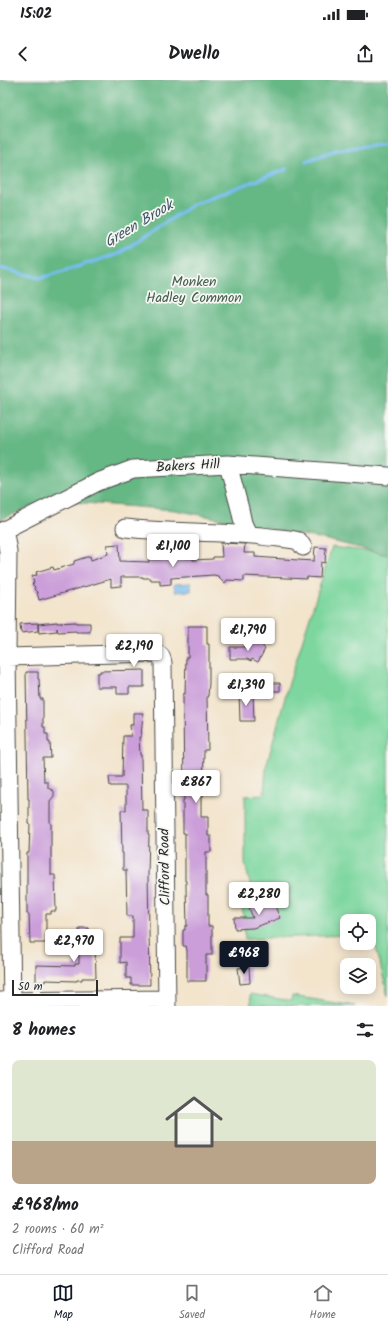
<!DOCTYPE html>
<html lang="en">
<head>
<meta charset="utf-8">
<style>
  body { margin:0; font-family:Kalam,sans-serif; background:#f2f2f2; color:#202124; height:100vh; display:flex; flex-direction:column; font-size:15px; white-space:nowrap }
  * { box-sizing:border-box; margin:0 }
  p { font-size:13px; color:#757577 }
  .icon { flex:none; width:22px; height:22px; fill:none; stroke:currentColor; stroke-width:2; stroke-linecap:round; stroke-linejoin:round }
  .map { position:relative; height:926px; overflow:hidden }
  .panel { display:flex; flex-direction:column; background:#fff; flex:1 }
  .panel>* { flex:none }
  .buttons { position:absolute; left:340px; top:834px; display:grid; gap:8px }
  .buttons a { display:grid; place-items:center; width:36px; height:36px; border-radius:8px; background:#fff; box-shadow:0 2px 10px #0003; font-size:20px }
  .scale { position:absolute; left:12px; bottom:10px; width:86px; box-sizing:border-box; padding-left:4px; border:2px solid #2b2b2b; border-top:0; font-size:11px; line-height:14px; white-space:nowrap; color:#2b2b2b; -webkit-text-stroke:3px #f6f6f2; paint-order:stroke }
  .price { position:absolute; translate:-50% -34px; padding:0 9px; border-radius:4px; background:#fff; color:#222; font-size:13px; line-height:26px; filter:drop-shadow(0 1px 2px #0008) }
  .price::after { content:''; position:absolute; left:50%; top:24px; width:12px; height:9px; margin-left:-6px; background:inherit; clip-path:polygon(0 0,100% 0,50% 100%) }
  .price.active { background:#111827; color:#fff }
  ul { padding:0; list-style:none }
  li { display:grid; align-content:center; gap:8px; height:212px; padding:0 12px }
  li+li { border-top:1px solid #e0e0e0 }
  li span { display:grid; place-items:center; height:124px; border-radius:8px; color:#555 }
  li>.icon { margin-inline-start:auto }
  span .icon { width:72px; height:72px; fill:#fffc; stroke-width:1 }
  li b { font-size:17px }
  h2 { display:flex; justify-content:space-between; align-items:center; height:48px; padding:0 12px; font-size:17px }
  .status { display:flex; justify-content:space-between; align-items:center; height:28px; padding:0 20px; background:#fff; direction:ltr }
  .status svg { height:11px; fill:currentColor }
  header { display:flex; justify-content:space-between; align-items:center; height:52px; padding:0 12px; background:#fff; font-size:18px; font-weight:700 }
  .tabs { display:flex; justify-content:space-around; align-items:center; height:56px; border-top:1px solid #e0e0e0; background:#fff; font-size:11px; color:#757577 }
  .tabs a { display:grid; justify-items:center; gap:2px }
  .tabs .active { color:#111827 }
  .map>svg:first-child { display:block }
  .green { fill:#7cd69d; stroke:#548064 }
  .forest { fill:#65b784; stroke:#487158 }
  .water { fill:#77bdee; stroke:#51748c }
  .lines { fill:none; stroke-linecap:round; stroke-linejoin:round }
  .stream { stroke:#77bdee; stroke-width:3.5 }
  .building { fill:#cb9ed9 }
  .minor-casing { stroke:#494743; stroke-width:19 }
  .minor { stroke:#fff; stroke-width:17 }
  .labels { text-anchor:middle; dominant-baseline:central; stroke-width:3.5; stroke-linejoin:round; paint-order:stroke }
  .park-label { font-size:14px; fill:#435e4d; stroke:#f6f6f2 }
  .street-label { font-size:14px; fill:#2b2b2b; stroke:#f6f6f2 }
  .water-label { font-size:15px; font-style:italic; fill:#425766; stroke:#f6f6f2 }
</style>
</head>
<body>
<div class="status"><b>15:02</b><svg viewBox="0 0 49 12"><path d="M0 12V9h3v3zM5 12V6h3v6zM10 12V3h3v9zM15 12V0h3v12zM26 1h20v11H26zM47 4h2v5h-2z"/></svg></div>
<header><svg class="icon" aria-label="back" viewBox="0 0 24 24"><path d="M15 5l-7 7 7 7"/></svg>Dwello<svg class="icon" aria-label="share" viewBox="0 0 24 24"><path d="M12 15V3M7 8l5-5 5 5M5 13v7h14v-7"/></svg></header>
<div class="map">
<svg width="388" height="926" viewBox="0 0 388 926">
  <rect width="100%" height="100%" fill="#f6f6f2"/>
  <filter id="ink" filterUnits="userSpaceOnUse"><feTurbulence type="fractalNoise" baseFrequency=".025" numOctaves="2"/><feDisplacementMap in="SourceGraphic" scale="8" xChannelSelector="R" yChannelSelector="G"/><feConvolveMatrix kernelMatrix="1 2 1 2 8 2 1 2 1" color-interpolation-filters="sRGB"/></filter>
  <filter id="wash" filterUnits="userSpaceOnUse"><feTurbulence type="fractalNoise" baseFrequency=".012" numOctaves="4" result="noise"/><feDisplacementMap in="SourceGraphic" scale="16" xChannelSelector="R" yChannelSelector="G"/><feGaussianBlur stdDeviation="0.9" result="paint"/><feColorMatrix in="noise" values="0 0 0 0 0 0 0 0 0 0 0 0 0 0 0 0 0 1.4 0 .05"/><feComposite in="paint" operator="in"/></filter>
  <g filter="url(#wash)">
    <rect width="100%" height="100%" fill="#f3e4cc"/>
    <path class="green" d="M332 467 383 473 388 475V917L373 855 369 854V841H347V855L245 859 242 825 254 820 245 784V716L264 715 266 687 289 603Z
      M250 914 291 921 292 916 355 926H251Z"/>
    <path class="forest" d="M0 0H388V475L327 460 175 430 46 420 0 440Z"/>
    <path class="water" d="M191 503V511L175 512 174 504Z"/>
    <g class="lines">
      <path class="stream" d="M306 81 336 70 388 63
        M0 188 41 198 118 174 195 123 287 89"/>
    </g>
    <g id="blocks">
      <path class="building" d="M159 461H172V463L184 462 185 478H193V480L213 479V477H222L221 463 245 464 244 473H255V477L298 480 314 481 315 467 326 468 325 483 321 482 320 498 307 497V499L244 496V501L227 500 225 503 218 496 214 495 171 498V504L160 505V500H150V498H143V497H121V506L111 507V499L39 520 37 512 34 509 35 507 32 504 34 503 32 496 37 495 36 492 53 487 54 490 74 484V481L90 476 91 480 108 474 107 465 119 464 120 481 149 482V479H160Z
        M57 542V543L76 542V543H90V552H76V551L58 552 57 548V551L39 553 38 544Z
        M38 543V551L21 553 20 544Z
        M188 546H207V564H209V603L208 616H207L208 670H204L203 717H201V737H208V756H211V772H206V815H208V846H212V875H206V901H187V870L186 866H183V850H185V846H187L186 808V801H185V753H183V720H184L183 614H185L186 577H188Z
        M251 560 263 566V567L265 569 258 582 252 579 251 581 247 579H230V567H248Z
        M144 590V607H129V614H117V607H97V593H100V591Z
        M26 592H38V599H39L40 619H43V647H45V654H48V662H50L51 678H43L44 702H48V708L54 711V716L50 721V743H51V795H55L56 831H51V834H46V863H30L29 834H27V773H29L30 744H29V719H28Z
        M264 603H280V611H264Z
        M239 613H253L254 641H240Z
        M133 633H143L141 657H139L140 675H141L142 730H148V755H149L148 795 150 905H131V898H126V882L120 883V858H133V836H127L126 790H123V773H122L121 730H126V706H110L109 697H122L123 656H131L130 645H133Z
        M272 819 280 838 253 848 235 849 234 838H253L249 828Z
        M79 848H89V855H97V865H95L96 898H82V900H77V901L45 900V902H36V885L75 886V884H79Z
        M249 887 250 903 240 904 238 888Z"/>
    </g>
  </g>
  <g filter="url(#ink)">
    <use href="#blocks" fill-opacity="0" stroke="#494743" stroke-width="1"/>
    <g class="lines">
      <g class="minor-casing">
        <path id="minor" d="M228 384 240 429 243 443 248 454
          M125 448C171 453 217 451 262 456 274 458 287 458 299 461L303 467
          M0 452 98 402 133 389 228 384 388 396
          M2 452 5 454 8 471 7 577 12 926
          M0 579 7 577 154 573C160 574 162 576 163 583L167 926
          M0 921 167 919"/>
      </g>
      <use href="#minor" class="minor"/>
    </g>
  </g>
  <g class="labels">
    <g class="park-label">
      <text x="194" y="202">Monken<tspan x="194" dy="16">Hadley Common</tspan></text>
    </g>
    <g class="street-label">
      <text transform="translate(188 386) rotate(-3)">Bakers Hill</text>
      <text transform="translate(165 787) rotate(-91)">Clifford Road</text>
    </g>
    <g class="water-label">
      <text transform="translate(139 144) rotate(-31)">Green Brook</text>
    </g>
  </g>
</svg>
<div class="buttons">
<a><svg class="icon" aria-label="locate" viewBox="0 0 24 24"><circle cx="12" cy="12" r="6"/><path d="M12 2v4M12 18v4M2 12h4M18 12h4"/></svg></a>
<a><svg class="icon" aria-label="layers" viewBox="0 0 24 24"><path d="M12 4l9 5-9 5-9-5zM3 14l9 5 9-5"/></svg></a>
</div>
<div class="scale">50 m</div>
<b class="price" style="left:173px;top:488px">£1,100</b>
<b class="price" style="left:248px;top:572px">£1,790</b>
<b class="price" style="left:134px;top:588px">£2,190</b>
<b class="price" style="left:246px;top:627px">£1,390</b>
<b class="price" style="left:196px;top:724px">£867</b>
<b class="price" style="left:259px;top:836px">£2,280</b>
<b class="price" style="left:74px;top:883px">£2,970</b>
<b class="price active" style="left:244px;top:895px">£968</b>
</div>
<section class="panel">
<h2>8 homes<svg class="icon" aria-label="filters" viewBox="0 0 24 24"><path d="M4 7h16M4 17h16"/><circle cx="9" cy="7" r="2"/><circle cx="15" cy="17" r="2"/></svg></h2>
<ul>
<li><span style="background:linear-gradient(#dfe7d0 65%,#b9a48a 0)"><svg class="icon" aria-label="home" viewBox="0 0 24 24"><path d="M3 11l9-7 9 7M6 9v11h12V9"/></svg></span><div><b>£968/mo</b><p>2 rooms · 60 m²</p><p>Clifford Road</p></div></li>
</ul>
</section>
<nav class="tabs">
<a class="active"><svg class="icon" aria-label="map" viewBox="0 0 24 24"><path d="M3 6l6-2 6 2 6-2v14l-6 2-6-2-6 2zM9 4v14M15 6v14"/></svg>Map</a>
<a><svg class="icon" aria-label="saved" viewBox="0 0 24 24"><path d="M7 4h10v16l-5-4-5 4z"/></svg>Saved</a>
<a><svg class="icon" aria-label="home" viewBox="0 0 24 24"><path d="M3 11l9-7 9 7M6 9v11h12V9"/></svg>Home</a>
</nav>
</body>
</html>
